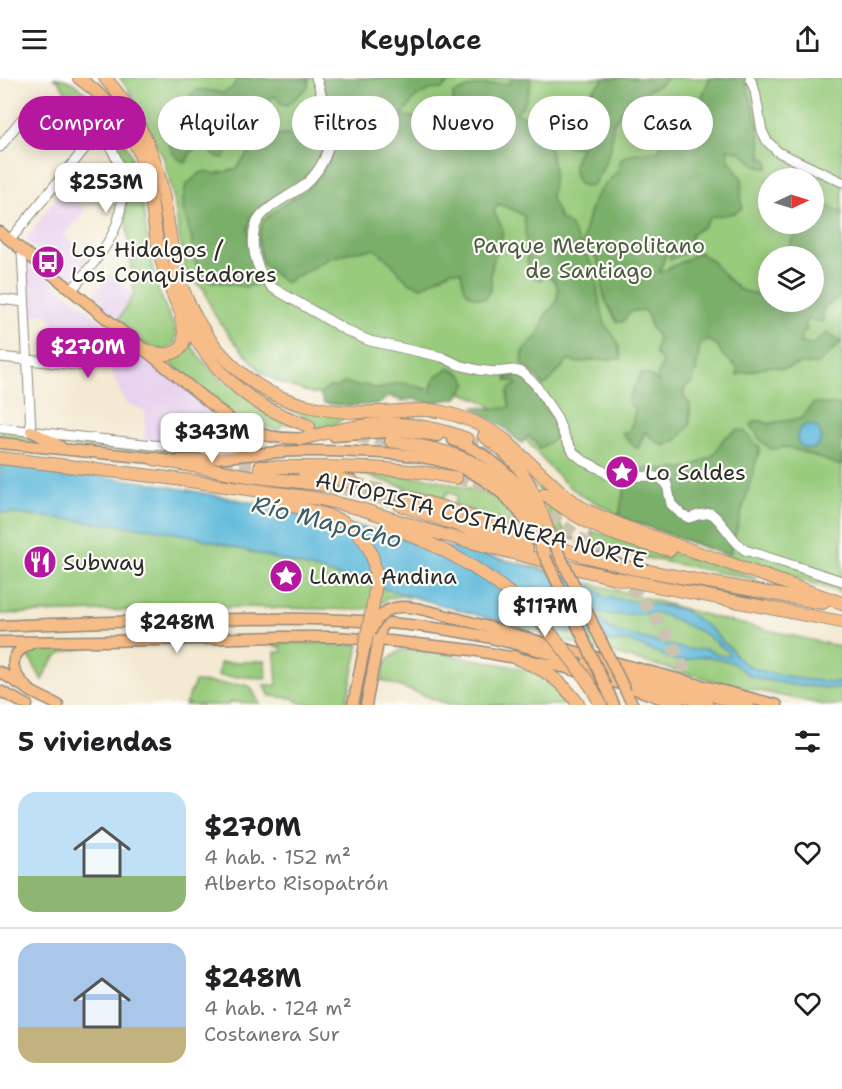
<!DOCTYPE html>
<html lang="es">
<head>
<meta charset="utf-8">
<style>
  body { margin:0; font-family:"Shantell Sans",sans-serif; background:#f2f2f2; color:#202124; height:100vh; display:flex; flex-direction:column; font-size:22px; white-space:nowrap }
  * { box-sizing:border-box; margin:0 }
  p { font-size:20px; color:#757577 }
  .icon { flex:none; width:33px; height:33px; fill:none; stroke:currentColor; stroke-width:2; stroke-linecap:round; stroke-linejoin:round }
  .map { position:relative; height:627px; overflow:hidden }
  .side { display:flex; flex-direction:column; background:#fff; flex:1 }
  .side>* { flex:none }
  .guide { position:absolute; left:18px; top:18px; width:807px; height:54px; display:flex; gap:12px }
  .needle { width:39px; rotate:86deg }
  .buttons { position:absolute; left:758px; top:90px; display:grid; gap:12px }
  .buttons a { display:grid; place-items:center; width:66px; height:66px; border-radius:50%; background:#fff; box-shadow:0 3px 15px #0003; font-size:30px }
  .price { position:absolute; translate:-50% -51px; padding:0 14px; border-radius:12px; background:#fff; color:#222; font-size:20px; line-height:39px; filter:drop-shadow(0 2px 3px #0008) }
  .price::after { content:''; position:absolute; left:50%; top:36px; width:18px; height:14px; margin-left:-9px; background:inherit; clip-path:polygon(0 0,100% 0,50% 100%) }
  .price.active { background:#b5179e; color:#fff }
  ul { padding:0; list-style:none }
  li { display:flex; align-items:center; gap:18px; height:150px; padding:0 18px }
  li+li { border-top:2px solid #e0e0e0 }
  li span { display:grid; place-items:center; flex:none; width:168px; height:120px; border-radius:18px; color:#555 }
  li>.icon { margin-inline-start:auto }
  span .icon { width:72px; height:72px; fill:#fffc; stroke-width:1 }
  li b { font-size:26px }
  h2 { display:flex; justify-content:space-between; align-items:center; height:72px; padding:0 18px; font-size:26px }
  .chip { padding:0 21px; border-radius:27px; background:#fff; box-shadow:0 3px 15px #0003; font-size:21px; line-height:54px }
  .chip.active { background:#b5179e; color:#fff }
  header { display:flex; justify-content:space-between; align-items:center; height:78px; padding:0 18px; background:#fff; font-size:27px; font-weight:600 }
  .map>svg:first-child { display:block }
  .built { fill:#e8d2ee }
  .green { fill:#98cb7b; stroke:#627b53; stroke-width:1.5; fill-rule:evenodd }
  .forest { fill:#7aaf6b; stroke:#526d4b; stroke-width:1.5 }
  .water { fill:#5cb8da; stroke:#447282; stroke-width:1.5; fill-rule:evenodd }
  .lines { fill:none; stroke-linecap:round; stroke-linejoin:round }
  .highway-tunnel { stroke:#ccc4b1; stroke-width:12; stroke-dasharray:12 6; stroke-linecap:butt }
  .minor-casing { stroke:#908a7f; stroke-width:11 }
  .major-casing { stroke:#908a7f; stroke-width:13 }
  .highway-casing { stroke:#908a7f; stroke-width:14 }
  .minor { stroke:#fff; stroke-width:9 }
  .major { stroke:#f7bd88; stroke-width:10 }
  .highway { stroke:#f7bd88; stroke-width:12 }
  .major-bridge-casing { stroke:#908a7f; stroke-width:13; stroke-linecap:butt }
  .highway-bridge-casing { stroke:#908a7f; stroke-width:14; stroke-linecap:butt }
  .major-bridge { stroke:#f7bd88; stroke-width:10 }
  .highway-bridge { stroke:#f7bd88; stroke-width:12 }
  .labels { text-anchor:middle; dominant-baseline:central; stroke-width:4.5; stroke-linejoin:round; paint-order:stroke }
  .park-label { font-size:22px; fill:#4c5b43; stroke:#fdfcf7 }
  .poi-label { font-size:22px; fill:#2b2b2b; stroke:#fdfcf7; text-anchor:start }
  .street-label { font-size:22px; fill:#2b2b2b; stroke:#fdfcf7 }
  .water-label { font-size:24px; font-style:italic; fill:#3c5c68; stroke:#fdfcf7 }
</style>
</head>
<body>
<header><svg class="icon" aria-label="menu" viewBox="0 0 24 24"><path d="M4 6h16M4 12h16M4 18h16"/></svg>Keyplace<svg class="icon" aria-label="share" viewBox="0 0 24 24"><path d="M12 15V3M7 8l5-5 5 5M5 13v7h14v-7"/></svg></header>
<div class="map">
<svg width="842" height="627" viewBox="0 0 842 627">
  <rect width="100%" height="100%" fill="#fdfcf7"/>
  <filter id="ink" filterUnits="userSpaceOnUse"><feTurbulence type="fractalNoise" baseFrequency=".0167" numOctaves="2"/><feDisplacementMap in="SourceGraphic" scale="12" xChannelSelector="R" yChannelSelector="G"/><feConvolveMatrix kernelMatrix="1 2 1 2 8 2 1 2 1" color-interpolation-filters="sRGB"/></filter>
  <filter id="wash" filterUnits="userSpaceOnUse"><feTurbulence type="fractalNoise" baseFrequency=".008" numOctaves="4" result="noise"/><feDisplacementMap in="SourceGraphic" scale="24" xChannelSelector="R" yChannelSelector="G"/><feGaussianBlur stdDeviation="1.35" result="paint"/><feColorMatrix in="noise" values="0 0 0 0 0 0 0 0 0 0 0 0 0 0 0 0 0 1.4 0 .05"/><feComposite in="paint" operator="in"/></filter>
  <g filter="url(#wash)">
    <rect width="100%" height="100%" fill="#f4ead3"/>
    <path class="built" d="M62 112 86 131 64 158 89 179 70 203 25 162Z
      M34 189 36 190 119 258 120 259 103 279 79 285 78 267 60 255 47 236 28 237 27 193 29 190Z
      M109 196 134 216 117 244 90 222Z
      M127 267H131L237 351 230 371 144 362 146 333 125 325 107 284Z"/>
    <path class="green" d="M53 0C69 0 77 7 89 18 150 72 138 130 155 200 159 220 171 237 176 256 176 273 161 275 148 268 137 262 127 251 117 244L134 216 125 134V105L99 44 83 29 71 23 59 3Z
      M120 0H842V515L729 478 628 442 609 431 584 419 567 407 550 390 514 348 499 335 483 323 465 316 452 312 431 310 314 316 283 306 262 295 232 261 214 236 204 211 187 198 179 158 174 122 164 81 129 12ZM768 100H813V146H768ZM768 178H813V224H768Z
      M188 263 201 281 218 299 293 346 282 347 278 352 243 344 213 324 164 280Z
      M255 311 346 338 336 346 307 353 309 341 267 322 251 312Z
      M0 353 158 372 212 376C141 376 71 368 0 361Z
      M524 387 546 406 542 412 563 434 557 444 576 462 558 456 536 406Z
      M358 395 430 400 498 419 525 448H510L454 426 458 418 448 414 443 421Z
      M120 403 192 413 259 426 375 452 545 491 588 505 628 515 720 541 842 569V627H825L726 606 574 565 411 518 408 520 403 518 388 520 380 527 359 532 243 529 0 536V434L34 438Z
      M591 453 727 490 757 500 756 502 597 470 591 466 593 461Z
      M269 565H327L359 567 346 627H305L292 620 270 618 264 607H277L275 574H282L281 569 268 567Z
      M90 569C60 574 55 573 42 602L26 573 29 571Z
      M402 571 427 573 501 586 535 594 552 605 572 627H451L381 602 386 583Z
      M265 583 266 600 218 598 220 585Z
      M195 604 246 607 251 609 259 625 229 624 228 627H185Z"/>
    <path class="forest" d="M237 0 309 1 308 9 287 27 281 25 276 18 269 21V29L260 42H250L251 54 242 56 230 48C232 60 231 71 223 80L212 77 209 69 201 68 191 74 186 85C162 74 172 62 170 42L196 12H207L224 15 233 9Z
      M322 0H482L448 5 442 11 429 12 415 20 402 37 430 44 441 40 453 33V16L473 8 510 5 512 0H531C530 13 526 26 516 35L538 45 549 67 554 93 551 120 560 141 569 146 596 195 598 217 605 246 618 264 621 281 591 282 579 285 568 282 549 304 543 308 536 297 522 286 523 272 537 258 547 235 552 230 557 222 558 211 554 202 547 198 541 202 532 199 528 191 524 138 514 132 498 126 494 134 503 151 499 171 494 180 491 193V211L485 221C465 219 464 212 461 194L452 192 422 209 408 204 392 186 375 171 355 173 328 181 285 205 262 185 258 160 263 143 281 128 305 113 321 96 332 78 333 61 329 27Z
      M605 0H668L661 6 630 21 613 46 611 70 603 90 593 107 585 108 579 106C571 92 573 81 582 69L568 68 562 60 565 50 574 45 588 17Z
      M710 0H744C751 19 762 58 761 78L768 83V90C753 90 752 82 742 75 738 72 732 72 727 71L729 82 742 101 741 119 742 130 734 135 711 139 703 149 692 155C689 174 688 174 670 182V176L667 173 659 195 686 182 698 174 711 182 726 199 740 212 756 216 768 215V224H813V178H786L798 146H813V132L829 129 842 134V217L823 231V244L808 241 804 246 807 251 803 255 799 265 814 266 827 255 841 264 818 286H800L784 291 770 288 737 297 738 291C734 286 731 284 727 281 716 273 724 267 706 262L700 266 696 293 692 305 685 309 683 318 690 326V347L677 362 665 368 657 364 645 354 638 371 630 364 622 355 629 353 633 343 635 330 629 326C629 313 637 307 641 296L646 295 658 304 657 298 663 285 655 275 658 259 650 248 649 240 644 232C632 233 629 232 623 244H617L605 222 602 210 603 194 596 180 583 165C586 144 590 124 604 107 608 103 615 98 617 93 621 87 618 81 626 78 636 73 649 76 659 72 664 59 668 42 682 35 687 32 694 31 700 28L704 13Z
      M277 57H309L322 59 323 78 311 94 297 107 252 137 248 151 251 177 261 205 246 209 209 203 201 198 194 180 192 163 182 127 186 107 199 96 206 93 215 96 236 91 252 70 262 59Z
      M449 290 460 295 468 305 457 320 430 325 413 321 402 323 389 318 379 326 346 328 324 325 320 316 329 309H337L346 304 356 308 366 307 378 311 398 305 412 306 431 314C432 299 437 298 449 290Z
      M506 298 520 299 532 307 553 343 555 360 539 371 536 364 528 358 522 365C514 360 510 354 503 349 494 342 482 338 474 329 487 329 497 333 510 329 507 319 505 309 517 307L513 303H507Z
      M814 325 842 328V388L788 369 771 371 761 363 751 347 755 343H761L769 346C780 342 791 343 802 340L808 331Z
      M737 352 744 353 760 370 729 478 628 442 619 437 625 407 640 401 641 391 656 390 667 392 688 390 713 378 724 360Z"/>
    <path class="water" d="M797 359a12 12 0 1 1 24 0a12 12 0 1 1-24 0Z
      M0 386 151 405 264 427 373 452 394 458 455 470 517 485 589 506 605 519 665 528 684 532 712 552 718 559 731 571 737 579 745 586 752 589 766 594 801 601 842 605V611L793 607 760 601 750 598 731 584 708 579H697L685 583H677L629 563 614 564 502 544 325 494 196 459 154 451 0 434ZM595 533 611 537 657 535 669 539 705 556 728 574 729 578 720 577 706 571 693 572 672 568 615 553 609 550 593 534Z"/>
  </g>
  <g filter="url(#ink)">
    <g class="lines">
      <path class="highway-tunnel" d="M357 359 391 363
        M467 361C496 375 520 395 545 416
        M204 386 259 389
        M456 400 496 412
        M353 404 404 418
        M326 407 361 415 400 427
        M534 428C556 440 575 456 594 472 636 510 674 556 691 611"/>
      <g class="minor-casing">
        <path id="minor" d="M316 0C321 11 323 23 325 35 327 43 329 51 329 58 330 77 317 97 302 109 288 119 272 125 261 138 248 153 253 184 264 199 266 203 270 207 273 210L349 254 370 263 442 279 459 287 479 292 495 294 513 292 522 294 535 306 556 338 566 362 574 375 584 383 600 391 610 398 620 399 653 398 661 401 667 406 671 426 681 436 689 440 698 437 711 435C725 446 731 462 745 472L842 503
          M750 0 755 13 762 53 767 63 778 74 842 104
          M0 69C13 53 25 31 46 25 79 15 112 62 119 89 123 105 123 123 119 139 112 166 88 191 72 212
          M10 162 100 52
          M22 173 31 353
          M0 221 24 224
          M0 279 85 288C104 284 114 271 126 257
          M0 350 153 367 225 373 239 377"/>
      </g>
      <g class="major-casing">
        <path id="major" d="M0 154 237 347C260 359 283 362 309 360
          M31 353 60 368
          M334 358 400 353 438 358
          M453 362C487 374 517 400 536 431
          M0 365 161 381
          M180 382C214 382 247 376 280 374 306 372 332 373 358 374 428 375 488 384 529 448
          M420 531C463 541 505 554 548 566 624 587 700 607 777 627
          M0 548C61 545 121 544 182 542 274 540 364 538 455 553 495 559 535 571 574 583
          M0 564 106 563 282 559H336L389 563 472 572 563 589 627 608 679 627
          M0 594 32 614 58 627
          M629 600 708 627
          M606 609 614 627
          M0 613 27 627
          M32 614C12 597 3 578 32 565
          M626 614 633 627
          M353 627 365 567
          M366 627 382 544"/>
      </g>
      <g class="highway-casing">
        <path id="highway" d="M79 0C118 28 140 61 149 109 153 130 154 151 159 172 172 230 205 289 255 323 272 334 290 341 309 348
          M105 0C130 28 150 62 159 99 166 124 168 150 173 175 183 228 212 276 256 306 291 330 339 336 379 334 399 334 419 330 438 333 463 338 485 347 505 362L560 413 578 427 588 433 628 450 842 525
          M145 272C173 282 192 274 181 242
          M484 358C524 385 531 407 547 450
          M301 361C364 345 403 337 467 361
          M391 363C456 372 507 388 536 451
          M0 380 161 399 320 421 361 431 440 456 529 479 615 500 842 544
          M154 381 249 398 326 407
          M260 389C326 389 391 387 456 400
          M304 395 353 404
          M545 416C587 449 618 460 670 472
          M404 418 446 430 584 478 631 490 823 525
          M262 420 324 436 342 443
          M400 427 527 471
          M391 448 431 466
          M513 579C542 590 561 601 579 627
          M586 587 649 600 748 627
          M592 610 601 627"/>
      </g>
      <use href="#minor" class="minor"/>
      <use href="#major" class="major"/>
      <use href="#highway" class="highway"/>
      <g class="major-bridge-casing">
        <path id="major-bridge" d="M548 453 626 614
          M541 470 606 609
          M370 555C380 531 395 525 420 531"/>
      </g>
      <g class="highway-bridge-casing">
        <path id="highway-bridge" d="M342 443C392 471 373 522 365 567
          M536 451 544 476
          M431 466C504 501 547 543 592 610"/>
      </g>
      <use href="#major-bridge" class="major-bridge"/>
      <use href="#highway-bridge" class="highway-bridge"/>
    </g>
  </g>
  <defs>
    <g id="bus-disc" transform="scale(1.725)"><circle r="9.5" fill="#b5179e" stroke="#fdfcf7"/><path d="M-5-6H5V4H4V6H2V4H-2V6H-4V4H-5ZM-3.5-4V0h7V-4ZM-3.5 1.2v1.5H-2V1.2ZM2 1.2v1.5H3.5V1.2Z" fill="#fff"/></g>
    <g id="sight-disc" transform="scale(1.725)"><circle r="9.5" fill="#b5179e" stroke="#fdfcf7"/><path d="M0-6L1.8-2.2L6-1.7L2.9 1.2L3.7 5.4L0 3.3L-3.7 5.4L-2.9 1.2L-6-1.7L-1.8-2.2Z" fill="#fff"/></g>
    <g id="restaurant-disc" transform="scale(1.725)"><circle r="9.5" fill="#b5179e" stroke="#fdfcf7"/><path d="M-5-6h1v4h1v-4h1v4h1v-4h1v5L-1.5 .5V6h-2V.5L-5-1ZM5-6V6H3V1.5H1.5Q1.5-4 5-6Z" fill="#fff"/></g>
  </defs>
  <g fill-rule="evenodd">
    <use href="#bus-disc" x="48" y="184"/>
    <use href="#sight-disc" x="622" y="394"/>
    <use href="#restaurant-disc" x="40" y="484"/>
    <use href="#sight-disc" x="286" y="498"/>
  </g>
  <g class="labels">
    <g class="park-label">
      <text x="589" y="167">Parque Metropolitano<tspan x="589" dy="25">de Santiago</tspan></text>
    </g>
    <g class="poi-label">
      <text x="71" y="171">Los Hidalgos /<tspan x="71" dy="25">Los Conquistadores</tspan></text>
      <text x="645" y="394">Lo Saldes</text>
      <text x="63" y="484">Subway</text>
      <text x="309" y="498">Llama Andina</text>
    </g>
    <g class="street-label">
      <text transform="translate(481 442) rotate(14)">AUTOPISTA COSTANERA NORTE</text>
    </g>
    <g class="water-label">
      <text transform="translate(327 444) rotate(14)">Río Mapocho</text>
    </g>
  </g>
</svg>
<div class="buttons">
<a><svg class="needle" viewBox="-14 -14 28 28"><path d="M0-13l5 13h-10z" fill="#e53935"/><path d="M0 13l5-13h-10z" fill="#757577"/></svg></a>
<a><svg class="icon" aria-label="layers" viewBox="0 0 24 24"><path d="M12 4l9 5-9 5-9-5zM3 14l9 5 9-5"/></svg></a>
</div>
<b class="price" style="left:106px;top:136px">$253M</b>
<b class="price active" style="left:88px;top:301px">$270M</b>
<b class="price" style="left:212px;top:386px">$343M</b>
<b class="price" style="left:545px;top:560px">$117M</b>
<b class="price" style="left:177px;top:576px">$248M</b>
<div class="guide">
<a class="chip active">Comprar</a>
<a class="chip">Alquilar</a>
<a class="chip">Filtros</a>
<a class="chip">Nuevo</a>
<a class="chip">Piso</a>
<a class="chip">Casa</a>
</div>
</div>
<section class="side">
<h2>5 viviendas<svg class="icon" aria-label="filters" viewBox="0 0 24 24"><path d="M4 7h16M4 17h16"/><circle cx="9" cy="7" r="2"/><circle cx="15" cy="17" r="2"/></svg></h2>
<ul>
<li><span style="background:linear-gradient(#bfe0f5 70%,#8fb573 0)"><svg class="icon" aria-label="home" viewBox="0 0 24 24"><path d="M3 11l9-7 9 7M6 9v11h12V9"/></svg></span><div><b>$270M</b><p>4 hab. · 152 m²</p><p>Alberto Risopatrón</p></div><svg class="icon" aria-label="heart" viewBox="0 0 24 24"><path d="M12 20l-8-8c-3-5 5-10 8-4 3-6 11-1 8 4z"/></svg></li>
<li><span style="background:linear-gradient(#a9c7e8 70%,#c2b280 0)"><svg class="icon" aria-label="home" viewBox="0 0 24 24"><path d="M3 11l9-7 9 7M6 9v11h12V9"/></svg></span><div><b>$248M</b><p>4 hab. · 124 m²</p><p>Costanera Sur</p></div><svg class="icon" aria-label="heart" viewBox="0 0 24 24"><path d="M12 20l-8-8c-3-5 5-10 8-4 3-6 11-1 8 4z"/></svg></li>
</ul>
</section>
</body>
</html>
